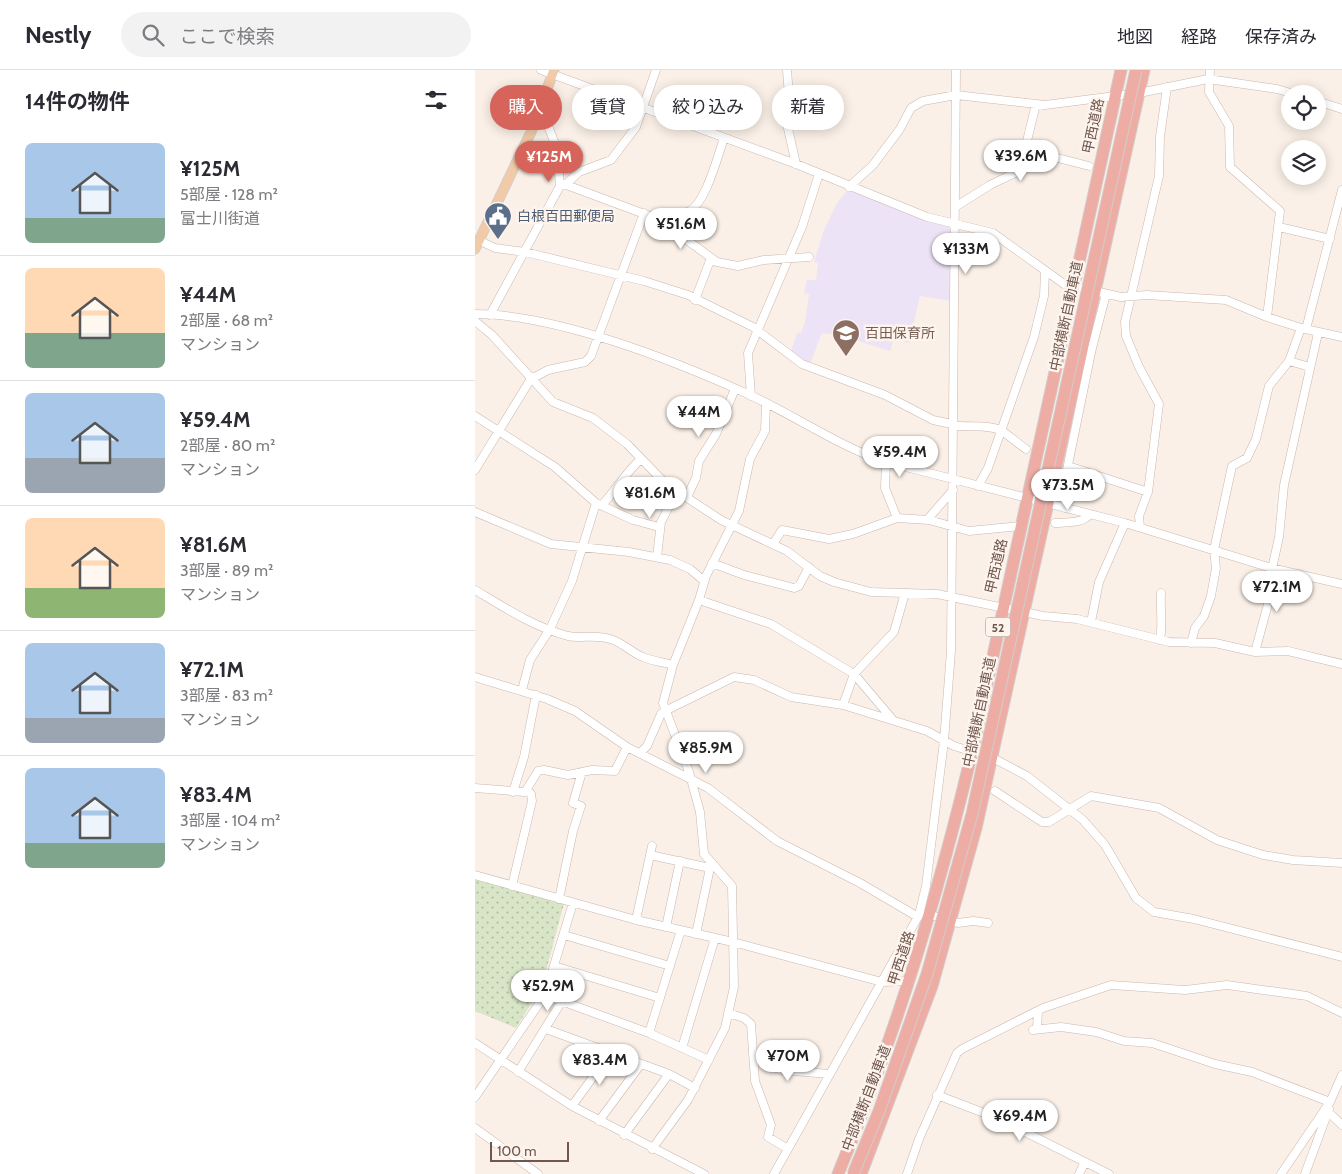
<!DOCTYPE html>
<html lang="ja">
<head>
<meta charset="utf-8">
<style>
  body { margin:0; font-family:Cabin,"Noto Sans JP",sans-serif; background:#f2f2f3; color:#2b2b33; height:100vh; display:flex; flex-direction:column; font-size:19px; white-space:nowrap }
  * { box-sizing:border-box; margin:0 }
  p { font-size:16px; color:#7c7c81 }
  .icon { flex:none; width:28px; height:28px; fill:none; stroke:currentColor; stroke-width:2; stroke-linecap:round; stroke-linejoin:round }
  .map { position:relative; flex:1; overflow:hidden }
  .sheet { display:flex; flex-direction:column; background:#fff; width:475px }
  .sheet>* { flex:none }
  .hud { position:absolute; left:15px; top:15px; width:475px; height:45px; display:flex; gap:10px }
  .fabs { position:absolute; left:806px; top:15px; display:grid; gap:10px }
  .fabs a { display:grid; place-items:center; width:45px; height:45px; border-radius:50%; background:#fff; box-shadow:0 2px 12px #0003; font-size:25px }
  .scale { position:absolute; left:15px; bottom:12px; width:79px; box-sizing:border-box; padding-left:5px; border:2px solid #70564e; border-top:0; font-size:14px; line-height:18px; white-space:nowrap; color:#70564e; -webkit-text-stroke:4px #fdf4ed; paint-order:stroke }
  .price { position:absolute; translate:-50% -42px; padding:0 11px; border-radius:18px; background:#fff; color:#222; font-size:16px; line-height:32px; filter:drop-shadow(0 1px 2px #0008) }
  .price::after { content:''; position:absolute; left:50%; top:30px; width:15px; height:11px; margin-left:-8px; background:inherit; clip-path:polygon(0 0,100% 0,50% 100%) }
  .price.selected { background:#d6645a; color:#fff }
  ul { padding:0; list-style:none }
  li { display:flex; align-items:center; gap:15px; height:125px; padding:0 25px }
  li+li { border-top:1px solid #e1e1e2 }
  li span { display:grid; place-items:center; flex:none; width:140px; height:100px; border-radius:8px; color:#555 }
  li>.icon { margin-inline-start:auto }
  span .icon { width:60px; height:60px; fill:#fffc; stroke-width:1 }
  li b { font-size:21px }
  h2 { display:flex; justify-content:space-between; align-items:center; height:60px; padding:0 25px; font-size:21px }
  .tag { padding:0 18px; border-radius:22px; background:#fff; box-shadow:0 2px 12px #0003; font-size:18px; line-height:45px }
  .tag.selected { background:#d6645a; color:#fff }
  header { display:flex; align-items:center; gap:30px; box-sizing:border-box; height:70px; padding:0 25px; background:#fff; border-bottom:1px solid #e1e1e2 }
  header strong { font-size:24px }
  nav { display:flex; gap:28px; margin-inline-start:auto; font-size:18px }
  .search { width:350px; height:45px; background:#f2f2f3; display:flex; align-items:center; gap:12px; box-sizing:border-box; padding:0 18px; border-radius:28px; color:#7c7c81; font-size:19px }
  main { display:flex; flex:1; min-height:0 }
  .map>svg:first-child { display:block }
  .education { fill:#ede3f6 }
  .park { fill:url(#park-dots) }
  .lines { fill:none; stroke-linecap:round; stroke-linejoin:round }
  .minor-casing { stroke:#cab7ae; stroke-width:9 }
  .major-casing { stroke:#d4ccca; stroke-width:11 }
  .highway-casing { stroke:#d4ccca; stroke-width:13 }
  .minor { stroke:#fff; stroke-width:8 }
  .major { stroke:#f1cba7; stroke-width:9 }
  .highway { stroke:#edada5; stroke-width:11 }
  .highway-bridge-casing { stroke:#d4ccca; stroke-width:13; stroke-linecap:butt }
  .highway-bridge { stroke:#edada5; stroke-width:11 }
  .labels { text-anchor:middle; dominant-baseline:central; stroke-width:5; stroke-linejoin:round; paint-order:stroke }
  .shield { fill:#fdf4ed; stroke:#9a857e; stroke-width:1 }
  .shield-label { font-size:12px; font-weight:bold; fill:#70564e }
  .street-label { font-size:14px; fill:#70564e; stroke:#fdf4ed }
  .service-label { font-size:14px; fill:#4e5e75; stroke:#fdf4ed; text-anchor:start }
  .education-label { font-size:14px; fill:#785e54; stroke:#fdf4ed; text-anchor:start }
</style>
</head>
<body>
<header>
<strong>Nestly</strong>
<div class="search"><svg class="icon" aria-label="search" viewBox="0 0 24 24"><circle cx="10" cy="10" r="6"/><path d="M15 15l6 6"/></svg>ここで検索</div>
<nav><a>地図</a><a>経路</a><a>保存済み</a></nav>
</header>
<main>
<section class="sheet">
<h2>14件の物件<svg class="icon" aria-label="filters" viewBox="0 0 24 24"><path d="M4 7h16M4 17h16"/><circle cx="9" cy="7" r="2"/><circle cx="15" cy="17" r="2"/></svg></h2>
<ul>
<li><span style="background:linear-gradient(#a9c7e8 75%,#7fa58c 0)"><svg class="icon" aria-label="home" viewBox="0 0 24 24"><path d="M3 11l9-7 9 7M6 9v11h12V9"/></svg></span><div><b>¥125M</b><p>5部屋 · 128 m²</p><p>富士川街道</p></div></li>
<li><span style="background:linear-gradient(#ffd9b3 65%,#7fa58c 0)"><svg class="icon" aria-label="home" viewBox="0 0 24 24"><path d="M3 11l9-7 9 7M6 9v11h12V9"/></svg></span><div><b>¥44M</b><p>2部屋 · 68 m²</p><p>マンション</p></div></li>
<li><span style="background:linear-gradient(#a9c7e8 65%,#9aa5b1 0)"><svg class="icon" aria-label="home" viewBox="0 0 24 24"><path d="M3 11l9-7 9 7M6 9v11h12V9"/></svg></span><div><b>¥59.4M</b><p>2部屋 · 80 m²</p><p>マンション</p></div></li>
<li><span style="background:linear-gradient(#ffd9b3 70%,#8fb573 0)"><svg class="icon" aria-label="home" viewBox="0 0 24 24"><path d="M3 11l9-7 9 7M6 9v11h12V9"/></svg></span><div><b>¥81.6M</b><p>3部屋 · 89 m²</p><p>マンション</p></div></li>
<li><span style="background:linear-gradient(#a9c7e8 75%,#9aa5b1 0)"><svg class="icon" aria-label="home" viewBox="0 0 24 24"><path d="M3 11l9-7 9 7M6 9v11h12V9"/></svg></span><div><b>¥72.1M</b><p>3部屋 · 83 m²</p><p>マンション</p></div></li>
<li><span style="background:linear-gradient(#a9c7e8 75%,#7fa58c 0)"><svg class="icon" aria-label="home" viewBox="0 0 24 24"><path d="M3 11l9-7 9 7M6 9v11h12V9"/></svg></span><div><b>¥83.4M</b><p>3部屋 · 104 m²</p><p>マンション</p></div></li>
</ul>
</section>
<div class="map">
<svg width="867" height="1104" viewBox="0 0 867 1104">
  <defs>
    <pattern id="park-dots" width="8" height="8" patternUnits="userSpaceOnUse" patternTransform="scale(1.25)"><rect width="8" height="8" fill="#d8e6c7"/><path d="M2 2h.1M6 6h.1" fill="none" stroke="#b4bda4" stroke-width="1.8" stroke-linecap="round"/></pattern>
  </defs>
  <rect width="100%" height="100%" fill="#faf0e7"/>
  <path class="education" d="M373 120 475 157 476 231 445 226 434 273 419 269 415 281 364 265 347 263 335 294 315 284 322 263H326L330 253 334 224 329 223 332 210H341L343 193 339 192 349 160 362 133Z"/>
  <path class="park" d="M0 808 89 833 67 916 41 958 0 941Z"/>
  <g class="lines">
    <g class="minor-casing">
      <path id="minor" d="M66 0 321 94 452 147 518 163 589 214 646 227 672 225 751 230 792 247 826 258 867 267
        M312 0 314 26 312 54 321 94
        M735 0 734 22 754 56 755 97 805 141 792 247
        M842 31 867 39
        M551 75 561 34
        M86 113 183 149 242 192 263 196 289 190 334 187
        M90 115 104 102 136 90 161 57 181 0
        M374 117 398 95 425 59 436 38 448 31 481 25 570 35 664 23 733 9 802 19 819 24
        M480 137 515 115 575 86 614 96
        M177 146C188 144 201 145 212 142 230 137 243 85 249 68
        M804 157 855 169
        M5 171 20 178 50 182 169 211 213 225 278 257 327 294 410 325 458 350 477 354
        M220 230 236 188
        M0 244C82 244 200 291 275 325 320 346 361 374 407 391L650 453 796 498 867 514
        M15 245 85 116 82 79 66 38
        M0 251 17 265 78 332 118 348 152 374 191 414 246 450 312 481 345 506 359 512 396 522 462 524 568 546 602 549 694 572 740 573 780 582 813 581 867 594
        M831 259 867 120
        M814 291 835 297
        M58 308 73 300 110 292 116 286 169 143
        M276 326 273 283 327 157 344 104
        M0 346 80 397 121 433 158 450 184 457
        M478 355C492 358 512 354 525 360 534 365 542 373 551 379
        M411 392 410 418 422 448
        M593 396 673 422
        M0 400 57 307
        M503 416 513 398 559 267 569 226 570 202
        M212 427 221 408 224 391 241 364 260 319
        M127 435C141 420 151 402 166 389
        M590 438 588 419 617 278 631 224
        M0 442 76 474 154 482 195 490 215 499 229 511
        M452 450 478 420
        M580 453C591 452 608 454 615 444
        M665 457 664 446 673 422 684 334 664 297 651 266 650 252 684 106 685 67 692 17
        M298 474 307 460 354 469 378 464 422 448 454 450 494 461 545 456
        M182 487 186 452 202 421
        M237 493 269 505 319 518 324 516 334 497
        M0 520C30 538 59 557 93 566 107 569 121 564 135 569 149 573 157 583 168 587 177 591 188 592 198 595
        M224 530 296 554 379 604 418 650
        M616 552 624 512 650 453
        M685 570C688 556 685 538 686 523
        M716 573 720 558 729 546 736 526 741 498 739 480 757 396 772 388 781 369 794 316 814 291 826 258
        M780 582 793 534V517L804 467 809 415 843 263
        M0 607 72 629 100 641 152 677 233 718 302 771 385 813 443 847
        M47 620 55 590 75 559 97 511 121 433
        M368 635 452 661 479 676 518 688 552 706 608 750 630 775 661 828 679 842 719 849 867 887
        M165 683 172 676 186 644 190 641 259 607 279 610 316 627 368 635 379 604 419 562 430 523
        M0 718 50 722 63 701 69 700 93 705 117 700 140 701 152 677
        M520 721 567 752H574L616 726 684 738 742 770 788 785 818 790 867 793
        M38 722 49 687 61 625
        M175 785 235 798 238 795
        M0 805 161 850 258 872 407 912 435 911
        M37 816 57 731 56 724 52 720
        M84 829 98 761 106 736 98 733 107 702
        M452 844 483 853 498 851 513 853
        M161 850 177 776
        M191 857 205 791
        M221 864 235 798
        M89 865 195 896
        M79 896 185 928
        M70 925 174 963 234 990
        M253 943 269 948 276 954 280 1011 296 1055 293 1067 313 1079
        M71 959 194 1004 220 1018
        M562 959 563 941
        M558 960 586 957 621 962 649 971 677 973 740 994 777 1002 855 1032
        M174 963 206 860
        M0 973 97 1036 229 1104
        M207 978 240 868
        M279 988 306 1000 354 1004
        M43 1002 87 931
        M462 1025 522 1048 634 1104
        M0 1027 70 925 98 833
        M97 1036 136 982
        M850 1039 867 1055
        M124 1051 166 994
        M0 1058 63 1104
        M149 1065 194 1004
        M177 1079 213 1030 250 958 259 917 257 816 229 784 225 742 214 702 188 633 198 595 224 530 231 506 264 441 275 389 290 361 291 334
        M299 1104 444 845 451 816 469 671 476 581 481 0
        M432 1104 444 1069 482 983 487 979 568 938 636 915 710 920 752 915 832 926 867 943
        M604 1104 610 1092
        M806 1104 855 1032 867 1005
        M830 1104 854 1039"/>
    </g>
    <g class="major-casing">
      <path id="major" d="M0 179 56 62 79 0"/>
    </g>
    <g class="highway-casing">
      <path id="highway" d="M363 1104C420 967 463 826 497 682L646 0
        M386 1104 457 916 501 758 669 0"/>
    </g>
    <use href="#minor" class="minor"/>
    <use href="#major" class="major"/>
    <use href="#highway" class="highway"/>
    <g class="highway-bridge-casing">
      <path id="highway-bridge" d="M378 1104 404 1041 452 904 497 744 661 0"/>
    </g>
    <use href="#highway-bridge" class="highway-bridge"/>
  </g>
  <defs>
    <g id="civic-pin" transform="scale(1.4375)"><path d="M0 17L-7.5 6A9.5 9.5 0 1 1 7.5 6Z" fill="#5c6f8a" stroke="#fdf4ed"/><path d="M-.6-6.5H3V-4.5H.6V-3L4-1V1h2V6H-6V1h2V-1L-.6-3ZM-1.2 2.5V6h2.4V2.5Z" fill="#fff"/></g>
    <g id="school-pin" transform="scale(1.4375)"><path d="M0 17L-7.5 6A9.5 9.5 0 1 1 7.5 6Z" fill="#8d6e63" stroke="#fdf4ed"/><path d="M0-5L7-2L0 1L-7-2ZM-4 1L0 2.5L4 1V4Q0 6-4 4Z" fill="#fff"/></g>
  </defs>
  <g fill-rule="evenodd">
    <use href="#civic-pin" x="23" y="146"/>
    <use href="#school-pin" x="371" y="263"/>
  </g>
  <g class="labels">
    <rect class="shield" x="510.5" y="547.5" width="25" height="19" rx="4"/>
    <g class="shield-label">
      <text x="523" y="557">52</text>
    </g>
    <g class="street-label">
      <text transform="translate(618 56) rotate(-78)">甲西道路</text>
      <text transform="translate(591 246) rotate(-78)">中部横断自動車道</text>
      <text transform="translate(521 496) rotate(-77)">甲西道路</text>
      <text transform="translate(504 642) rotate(-78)">中部横断自動車道</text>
      <text transform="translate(426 888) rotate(-72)">甲西道路</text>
      <text transform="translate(391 1028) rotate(-69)">中部横断自動車道</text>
    </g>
    <g class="service-label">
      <text x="42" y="146">白根百田郵便局</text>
    </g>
    <g class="education-label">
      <text x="390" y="263">百田保育所</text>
    </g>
  </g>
</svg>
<div class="fabs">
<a><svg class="icon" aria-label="locate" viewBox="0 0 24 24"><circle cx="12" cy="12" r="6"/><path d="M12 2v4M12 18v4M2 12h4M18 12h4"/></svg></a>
<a><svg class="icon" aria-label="layers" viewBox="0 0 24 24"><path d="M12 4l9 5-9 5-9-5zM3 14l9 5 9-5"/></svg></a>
</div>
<div class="scale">100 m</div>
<b class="price" style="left:546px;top:112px">¥39.6M</b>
<b class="price selected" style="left:74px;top:113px">¥125M</b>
<b class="price" style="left:206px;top:180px">¥51.6M</b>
<b class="price" style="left:491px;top:205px">¥133M</b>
<b class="price" style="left:224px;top:368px">¥44M</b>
<b class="price" style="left:425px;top:408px">¥59.4M</b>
<b class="price" style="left:593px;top:441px">¥73.5M</b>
<b class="price" style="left:175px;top:449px">¥81.6M</b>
<b class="price" style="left:802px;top:543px">¥72.1M</b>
<b class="price" style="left:231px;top:704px">¥85.9M</b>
<b class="price" style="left:73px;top:942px">¥52.9M</b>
<b class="price" style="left:313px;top:1012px">¥70M</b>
<b class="price" style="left:125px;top:1016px">¥83.4M</b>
<b class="price" style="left:545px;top:1072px">¥69.4M</b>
<div class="hud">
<a class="tag selected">購入</a>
<a class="tag">賃貸</a>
<a class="tag">絞り込み</a>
<a class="tag">新着</a>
</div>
</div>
</main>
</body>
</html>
